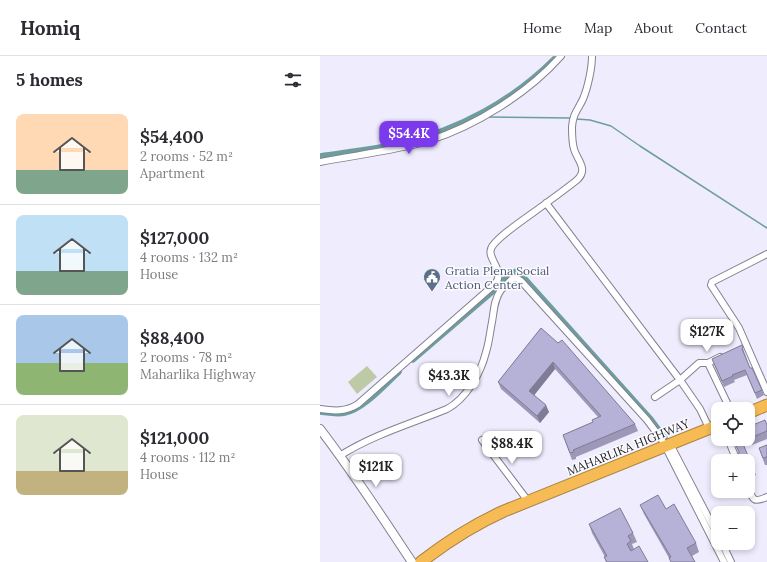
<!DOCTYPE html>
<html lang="en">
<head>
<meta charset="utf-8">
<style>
  body { margin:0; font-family:Lora,serif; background:#f2f2f3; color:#2b2b33; height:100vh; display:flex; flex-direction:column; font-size:15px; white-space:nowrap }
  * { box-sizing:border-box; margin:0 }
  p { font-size:13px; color:#7c7c81 }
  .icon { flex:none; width:22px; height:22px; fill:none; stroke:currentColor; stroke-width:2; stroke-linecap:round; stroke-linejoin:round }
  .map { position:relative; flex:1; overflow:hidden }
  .panel { display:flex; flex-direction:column; background:#fff; width:320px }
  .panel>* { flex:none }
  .buttons { position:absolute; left:391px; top:346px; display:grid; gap:8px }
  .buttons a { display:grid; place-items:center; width:44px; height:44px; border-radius:8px; background:#fff; box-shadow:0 2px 6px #0003; font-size:20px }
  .price { position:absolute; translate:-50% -34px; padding:0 9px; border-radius:8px; background:#fff; color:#222; font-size:13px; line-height:26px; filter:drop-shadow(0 1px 2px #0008) }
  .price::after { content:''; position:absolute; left:50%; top:24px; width:12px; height:9px; margin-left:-6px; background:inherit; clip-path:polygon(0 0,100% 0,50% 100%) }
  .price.active { background:#7c3aed; color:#fff }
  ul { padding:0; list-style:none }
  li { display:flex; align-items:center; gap:12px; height:100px; padding:0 16px }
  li+li { border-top:1px solid #e1e1e2 }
  li span { display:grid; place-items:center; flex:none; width:112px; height:80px; border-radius:8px; color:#555 }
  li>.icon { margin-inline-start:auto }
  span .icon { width:48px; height:48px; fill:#fffc; stroke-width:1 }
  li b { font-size:17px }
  h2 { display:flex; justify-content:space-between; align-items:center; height:48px; padding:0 16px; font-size:17px }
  header { display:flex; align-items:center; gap:24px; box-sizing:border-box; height:56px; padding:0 20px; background:#fff; border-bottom:1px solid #e1e1e2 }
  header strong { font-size:19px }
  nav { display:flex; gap:22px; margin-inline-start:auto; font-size:14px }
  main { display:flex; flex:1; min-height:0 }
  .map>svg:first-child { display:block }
  .green { fill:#becaa6 }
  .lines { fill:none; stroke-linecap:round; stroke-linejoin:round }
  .stream { stroke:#6d9e9e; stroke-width:1.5 }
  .canal { stroke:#6d9e9e; stroke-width:5.5 }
  .street-casing { stroke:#838190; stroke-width:8 }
  .secondary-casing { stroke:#838190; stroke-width:10 }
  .highway-casing { stroke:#ab8444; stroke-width:13 }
  .street { stroke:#fff; stroke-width:6 }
  .secondary { stroke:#fff; stroke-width:8 }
  .highway { stroke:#f6bb55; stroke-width:11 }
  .wall { fill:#9d98b8 }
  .shaded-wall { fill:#7f7c96 }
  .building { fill:#b6b1d6; stroke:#7f7c96 }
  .labels { text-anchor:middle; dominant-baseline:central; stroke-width:3; stroke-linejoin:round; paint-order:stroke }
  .service-label { font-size:12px; fill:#4e5e75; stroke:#fcfbff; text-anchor:start }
  .street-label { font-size:12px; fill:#1f1e24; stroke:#fcfbff }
</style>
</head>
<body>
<header>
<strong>Homiq</strong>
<nav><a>Home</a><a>Map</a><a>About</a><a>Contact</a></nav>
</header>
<main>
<section class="panel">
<h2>5 homes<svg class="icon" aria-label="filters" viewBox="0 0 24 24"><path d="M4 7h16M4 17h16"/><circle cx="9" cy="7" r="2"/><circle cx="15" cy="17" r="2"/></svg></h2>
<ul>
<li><span style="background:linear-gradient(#ffd9b3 70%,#7fa58c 0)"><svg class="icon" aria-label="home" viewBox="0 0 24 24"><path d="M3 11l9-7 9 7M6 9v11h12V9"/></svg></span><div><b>$54,400</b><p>2 rooms · 52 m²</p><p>Apartment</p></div></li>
<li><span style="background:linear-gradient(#bfe0f5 70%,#7fa58c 0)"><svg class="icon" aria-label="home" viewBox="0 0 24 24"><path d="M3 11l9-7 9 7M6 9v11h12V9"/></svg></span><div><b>$127,000</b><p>4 rooms · 132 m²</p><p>House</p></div></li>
<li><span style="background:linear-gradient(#a9c7e8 60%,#8fb573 0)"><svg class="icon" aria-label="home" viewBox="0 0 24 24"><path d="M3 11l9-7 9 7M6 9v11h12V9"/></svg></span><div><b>$88,400</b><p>2 rooms · 78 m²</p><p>Maharlika Highway</p></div></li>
<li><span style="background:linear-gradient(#dfe7d0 70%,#c2b280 0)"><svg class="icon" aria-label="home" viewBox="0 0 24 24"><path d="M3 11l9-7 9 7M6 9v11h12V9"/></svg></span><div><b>$121,000</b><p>4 rooms · 112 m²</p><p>House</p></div></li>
</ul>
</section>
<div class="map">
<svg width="447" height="506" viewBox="0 0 447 506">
  <rect width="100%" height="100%" fill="#eeecfd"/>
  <path class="green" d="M47 310 57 321 37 338 28 326Z"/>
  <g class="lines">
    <path class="stream" d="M168 61 251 62
      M256 63 270 64 291 70 320 90 447 172"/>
    <path class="canal" d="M0 100C27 96 55 93 81 87 139 74 193 44 234 3
      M179 229 190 217 196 215 200 217 330 362 345 382
      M93 304 176 233
      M0 356C8 357 17 359 25 357 43 354 65 329 79 316
      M390 472 407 506"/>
    <g class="street-casing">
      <path id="street" d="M0 106C36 99 73 95 108 85 156 70 208 37 241 0
        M226 147 360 324 380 353 389 372
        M447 198 392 226 391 229 419 272 447 336
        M175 228C186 215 167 203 171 193 174 182 215 156 225 148 236 140 247 132 257 124 269 113 257 104 254 93 252 86 252 78 252 71 253 57 258 54 263 43 268 31 272 12 272 0
        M388 307 410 353
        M335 341 360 324 379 307H388L400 301
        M0 353C14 355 26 356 38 348L175 228 181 234 192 223 196 222 201 225 327 364 342 384 404 506
        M408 383 417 405
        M162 384 208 445
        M350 388 398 480
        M21 399C55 378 90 368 127 353 146 343 161 317 166 296 169 287 170 276 172 266 174 255 174 243 181 234
        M428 431C433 444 433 447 447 441
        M402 487 411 506"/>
    </g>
    <g class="secondary-casing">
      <path id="secondary" d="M0 373C33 416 62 461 92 506"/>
    </g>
    <g class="highway-casing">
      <path id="highway" d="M428 357 447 349
        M101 506C128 485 153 469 184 455L398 369"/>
    </g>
    <use href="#street" class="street"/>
    <use href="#secondary" class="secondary"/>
    <use href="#highway" class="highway"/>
  </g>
  <path class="wall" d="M221 272 315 368 318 375 256 401V403L252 404 243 379 273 366 278 361 235 313 214 339 229 356 220 367 181 333 178 326Z
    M422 289 425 298 430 312 442 334 444 339 437 343 427 319 414 324 415 326 404 331 392 303Z
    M447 369V383L432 389 428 377Z
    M447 389V409H445L439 392Z
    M428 405 433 412 436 419 428 423Z
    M320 449 346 453 376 487 379 496 372 500 375 506H351L349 502 324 458Z
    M269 468 313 477 317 486 312 488 314 493 328 506H286L284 501H285L272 477Z"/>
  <path class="shaded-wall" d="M233 306 235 313 212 342 209 335Z
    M226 349 229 356 220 367 217 360Z"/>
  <path class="building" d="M221 272 238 287 242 284 315 368 253 394 254 396 250 397 243 379 273 366 272 364 281 360 233 306 209 335 226 349 217 360 178 326Z
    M422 289 423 292 422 293 430 312H432L442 334 435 337 425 314 412 319 413 320 402 325 392 303Z
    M445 364 447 369V375L430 382 428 377V371Z
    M413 383H421L433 412 428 414V405H420L418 401 419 396Z
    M447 389V401L443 402 439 392Z
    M338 439 346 453 354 448 376 487 367 492 375 506H351L349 502 351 501 320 449Z
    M300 452 313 477 308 480 311 485 307 488 311 495 319 490 328 506H287L284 501 287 500 269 468Z"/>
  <defs>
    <g id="civic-pin" transform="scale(0.9)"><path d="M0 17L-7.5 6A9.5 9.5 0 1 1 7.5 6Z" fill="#5c6f8a" stroke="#fcfbff"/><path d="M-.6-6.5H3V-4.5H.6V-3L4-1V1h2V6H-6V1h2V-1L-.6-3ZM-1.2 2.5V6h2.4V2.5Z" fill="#fff"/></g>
  </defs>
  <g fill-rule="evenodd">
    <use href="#civic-pin" x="112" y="221"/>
  </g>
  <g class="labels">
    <g class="service-label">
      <text x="125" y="214">Gratia Plena Social<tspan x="125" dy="14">Action Center</tspan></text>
    </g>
    <g class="street-label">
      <text transform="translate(308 391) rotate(-22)">MAHARLIKA HIGHWAY</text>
    </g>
  </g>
</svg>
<div class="buttons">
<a><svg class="icon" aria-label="locate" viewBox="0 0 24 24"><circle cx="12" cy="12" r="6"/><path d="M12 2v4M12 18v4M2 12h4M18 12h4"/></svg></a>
<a>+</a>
<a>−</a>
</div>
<b class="price active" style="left:89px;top:99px">$54.4K</b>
<b class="price" style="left:387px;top:297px">$127K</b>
<b class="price" style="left:129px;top:341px">$43.3K</b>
<b class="price" style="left:192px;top:409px">$88.4K</b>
<b class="price" style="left:56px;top:432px">$121K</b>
</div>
</main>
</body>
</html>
